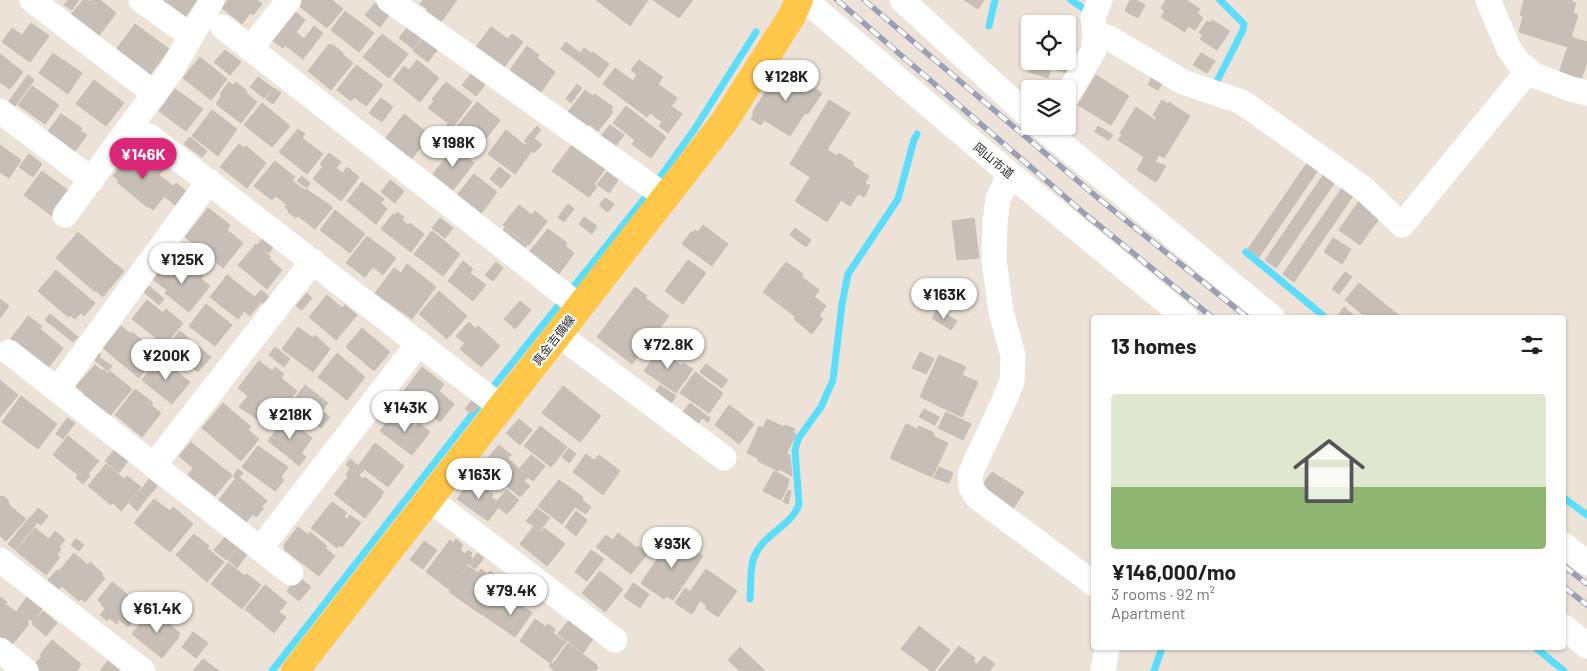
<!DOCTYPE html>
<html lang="en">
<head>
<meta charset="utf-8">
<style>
  body { margin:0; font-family:Barlow,"Noto Sans JP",sans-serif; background:#f2f2f2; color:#202124; height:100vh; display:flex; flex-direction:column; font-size:19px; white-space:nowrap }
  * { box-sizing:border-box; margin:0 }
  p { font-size:16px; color:#757577 }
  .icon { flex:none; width:28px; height:28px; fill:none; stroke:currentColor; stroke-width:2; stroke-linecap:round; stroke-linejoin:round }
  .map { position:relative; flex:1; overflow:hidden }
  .panel { position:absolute; left:1091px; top:315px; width:475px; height:335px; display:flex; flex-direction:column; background:#fff; border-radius:5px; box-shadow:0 1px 4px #0004 }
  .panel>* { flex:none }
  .tools { position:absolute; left:1021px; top:15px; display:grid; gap:10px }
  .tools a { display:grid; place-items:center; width:55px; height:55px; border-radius:5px; background:#fff; box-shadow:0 1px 4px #0004; font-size:25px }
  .price { position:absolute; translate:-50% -42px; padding:0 11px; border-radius:18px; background:#fff; color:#222; font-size:16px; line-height:32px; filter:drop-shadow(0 1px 2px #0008) }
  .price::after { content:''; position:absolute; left:50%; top:30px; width:15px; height:11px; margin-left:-8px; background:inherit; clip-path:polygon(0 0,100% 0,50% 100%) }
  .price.selected { background:#db2777; color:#fff }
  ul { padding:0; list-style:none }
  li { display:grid; align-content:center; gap:10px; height:265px; padding:0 20px }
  li span { display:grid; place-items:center; height:155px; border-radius:5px; color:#555 }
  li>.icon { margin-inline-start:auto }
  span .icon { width:90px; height:90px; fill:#fffc; stroke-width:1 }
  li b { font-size:21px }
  h2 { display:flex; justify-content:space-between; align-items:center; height:60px; padding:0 20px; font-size:21px }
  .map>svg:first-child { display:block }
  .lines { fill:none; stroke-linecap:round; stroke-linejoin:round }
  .stream { stroke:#5cddfc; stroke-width:7 }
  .building { fill:#c7bfb7; stroke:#c7beb1 }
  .minor { stroke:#fff; stroke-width:25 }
  .major { stroke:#ffc749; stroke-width:28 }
  .rail-casing { stroke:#9a9fb5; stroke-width:5.5 }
  .rail { stroke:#fff; stroke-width:4; stroke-dasharray:11; stroke-linecap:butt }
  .labels { text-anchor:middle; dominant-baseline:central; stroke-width:4; stroke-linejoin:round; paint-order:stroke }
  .street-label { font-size:12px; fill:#282828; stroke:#fff }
</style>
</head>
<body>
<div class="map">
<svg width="1587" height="671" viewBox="0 0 1587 671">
  <rect width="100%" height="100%" fill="#ece2d7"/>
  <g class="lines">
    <path class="stream" d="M1071 0 1089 12
      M989 26 995 0
      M1216 83 1243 30 1244 24 1220 0
      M1246 252 1326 318
      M489 392 648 194 694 130 756 32
      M1564 498 1587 515
      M750 599C751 587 750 571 753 560 761 534 793 526 799 504L795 451 798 439 821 407 833 380 842 304 848 274 898 199 914 140 917 134
      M1536 648 1564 671
      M272 671 478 407
      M1154 671 1162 648"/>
  </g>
  <path class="building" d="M68 0H79L72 10 64 5Z
    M83 0 89 1 100 0 116 13 98 37 70 16Z
    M158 0H197L183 20Z
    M228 0H257L262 4 253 15 250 13 242 24 222 8Z
    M302 0H332L343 9 327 28 298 5Z
    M423 0H457L441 22 426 11 428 9 420 4Z
    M596 0H648L630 26Z
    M653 0H693L679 18Z
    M964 0H984L978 9Z
    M1130 0H1136L1145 5 1138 18 1125 11Z
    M1166 0H1186L1200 9 1197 13 1203 18 1195 30 1188 26 1185 32 1161 17 1165 11 1161 8Z
    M1524 0H1573L1572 2 1576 3 1573 13 1578 15 1568 47 1519 32 1523 16 1520 15Z
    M375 3 390 14 380 27 365 15Z
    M293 10 305 20 296 32 304 39 314 26 323 33 303 59 285 45 283 48 270 39Z
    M345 11 374 33 359 52 331 30Z
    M1212 20 1230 31 1217 50 1200 39 1203 35 1199 33 1207 21 1211 23Z
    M31 23 49 36 30 62 2 42 12 28 22 35Z
    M135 24 169 49 149 76 115 51Z
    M408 26 422 37 413 49 399 38Z
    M491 27 508 39 512 34 523 42 504 67 476 47Z
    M382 34 408 54 389 78 363 57Z
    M1571 37 1587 42V62L1581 80 1557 79Z
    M423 38 438 49 428 62 413 51Z
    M566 42 580 53 584 48 591 53 583 65 561 49Z
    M329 44 331 46 332 44 343 53 342 54 353 63 331 90 308 71Z
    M1068 44 1076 47 1071 63 1064 61H1068Z
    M527 46 539 55 537 58 555 72 541 92 510 70Z
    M225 50 241 62 230 75 214 62Z
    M593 52 609 64 599 78 583 65Z
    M53 53 82 73 68 94 39 73Z
    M1201 53 1215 61 1207 73 1193 65Z
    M0 54 23 72 10 89 0 82Z
    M200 57 227 79 211 100 183 78Z
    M417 60 439 78 420 102 398 84Z
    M639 60 663 77 658 84 677 98 661 121 650 113 647 117 603 84 615 68 633 81 637 75 631 70Z
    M1031 61H1054L1048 78 1029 72 1032 63Z
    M1055 61 1071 63 1067 73 1052 69Z
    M356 65 383 85 366 106 354 97 351 101 337 90Z
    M404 66 409 70 398 84 393 80Z
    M781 67 822 93 808 114 805 113 790 136 764 120 761 125 751 119 754 114 752 113Z
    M471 74 485 85 476 96 462 85Z
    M28 75 34 80 12 110 6 105Z
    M1096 75 1129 96 1111 125 1078 105Z
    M258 77 273 88 264 98 250 87Z
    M1152 77 1162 83 1158 90 1148 85Z
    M94 80 124 103 106 126 76 104Z
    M229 82 233 85 236 82 247 91 246 93 257 102 241 123 216 104 222 95 220 94Z
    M446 82 472 102 453 127 428 108 434 101 432 99Z
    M577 84 582 88 571 103 566 99Z
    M32 86 59 105 45 124 18 105Z
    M274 88 281 93 273 104 266 99Z
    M175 89 203 109 186 131 159 111Z
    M585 90 593 96 595 94 613 107 611 110 613 112 598 131 589 124 587 127 568 112Z
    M381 98 393 107 382 122 369 113Z
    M829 100 850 113 810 177 790 164Z
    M1162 100 1168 104 1169 102 1190 116 1164 158 1159 155 1155 162 1166 166 1156 182 1137 170 1144 157 1118 140 1122 135 1120 133 1136 107 1155 120 1157 118 1153 115Z
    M477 102 500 120 479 148 455 129Z
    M262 103 290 126 272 147 244 125Z
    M626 106 666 137 651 158 632 144 635 140 613 123Z
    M672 107 682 114 668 133 659 126Z
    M212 110 237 129 218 156 192 136Z
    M61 114 82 128 80 131 87 135 73 154 46 134Z
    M404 114 430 135 411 160 385 139Z
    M448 124 453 129 447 137 442 132Z
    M610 125 624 135 615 147 601 136Z
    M537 126 541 130 534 138 542 145 534 153 525 145 527 143 524 141Z
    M1098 126 1113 135 1109 140 1095 132Z
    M298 129 305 134 302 138 323 154 307 174 279 152Z
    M506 130 532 151 515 174 488 154Z
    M190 137 207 151 202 157 184 144Z
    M239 144 244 148 246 146 266 163 247 188 220 167Z
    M0 145 21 160 9 178 0 172Z
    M572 145 605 169 594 184 597 187 589 197 552 171Z
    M454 147 474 163 453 190 433 174Z
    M133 150 151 166 154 163 163 170 159 175 173 186 153 210 148 206 147 207 117 182 119 180 113 176Z
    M828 150 837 156 839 153 854 163 853 166 869 176 865 183 870 186 864 197 858 194 850 206 841 200 827 222 795 201Z
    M329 153 341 162 336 168 343 173 347 167 359 177 341 201 313 179 323 166 320 164Z
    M29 154 42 164 33 177 19 167Z
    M275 161 295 177 292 180 301 188 287 205 276 196 272 200 254 186Z
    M1307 163 1318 170 1259 257 1248 249Z
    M499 167 511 176 501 188 490 179Z
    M42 171 70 192 52 216 24 195Z
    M607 172 618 180 609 193 597 184Z
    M474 174 497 192 481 214 457 195Z
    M1324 174 1335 182 1276 268 1265 260Z
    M302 176 310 183 307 188 297 181Z
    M390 180 404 191 395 203 381 192Z
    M362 182 384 199 381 203 387 209 376 224 347 201Z
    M176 183 186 191 175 205 165 197Z
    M301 187 305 190 289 211 285 207Z
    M1342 188 1353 196 1294 282 1283 274Z
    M306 189 331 206 332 208 315 229 298 216 296 218 288 212Z
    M605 198 614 204 608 212 599 205Z
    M1359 201 1381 216 1360 245 1339 230Z
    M568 204 574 209 564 222 558 217Z
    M519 205 532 215 535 211 547 221 529 245 503 225Z
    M208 208 230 225 227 230 243 243 223 268 185 237Z
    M335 210 365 234 350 253 320 230Z
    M397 212 404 217 402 220 408 225 410 223 424 234 411 252 381 229 393 214 395 215Z
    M584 217 597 226 592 234 579 224Z
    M440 218 453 228 445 238 432 228Z
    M974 218 979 258 957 260 952 221Z
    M703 225 728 244 712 266 682 244 691 232 693 233 695 230 698 232Z
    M505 228 527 245 523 250 501 233Z
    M795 228 811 240 806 247 790 235Z
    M548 229 567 243 565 246 574 253 558 275 529 252Z
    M432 231 460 254 443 276 414 254Z
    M78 232 116 265 94 291 56 258Z
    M367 236 396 258 383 275 373 267 365 277 346 263Z
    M1333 238 1351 249 1342 264 1324 252Z
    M262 239 273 247 269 253 258 245Z
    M256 244 271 257 269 259 282 270 267 289 238 265Z
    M688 260 706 273 683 304 665 291Z
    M179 261 192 271 194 269 203 276 201 279 210 286 189 312 165 293 167 290 151 278 159 267 169 275Z
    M463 261 473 269 470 273 486 285 473 301 448 281Z
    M496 262 503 268 493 281 485 275Z
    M786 262 803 274 802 277 819 290 814 297 812 295 796 317 763 292Z
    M116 264 124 271 103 297 95 290Z
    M407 264 436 287 412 319 375 293 394 268 401 273Z
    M56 270 95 303 84 316 81 313 75 319 70 315 68 317 38 291Z
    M1345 272 1352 277 1339 294 1332 289Z
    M227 275 261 302 250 316 244 311 238 319 210 297Z
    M1359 283 1402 318H1367L1345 300Z
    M149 286 164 299 159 305 144 292Z
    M635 287 647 296 645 298 669 316 632 364 597 337Z
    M261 290 273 300 268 307 255 297Z
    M439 291 467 316 447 339 419 314Z
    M307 293 312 298 302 310 296 306Z
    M327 295 342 308 345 305 357 315 336 340 309 317Z
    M812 295 826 306 819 316 823 319 812 334 794 319Z
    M0 299 9 306 0 318Z
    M147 300 163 313 166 309 183 323 165 345 132 319Z
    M520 301 531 310 515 329 504 319Z
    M206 304 232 325 215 346 189 326Z
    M1344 307 1357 318H1336Z
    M937 309 957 321 951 330 932 318Z
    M50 314 78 337 73 342 45 320Z
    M28 316 42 326 40 329 63 348 49 367 40 360 38 362 10 340Z
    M469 322 476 329 478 326 500 346 481 367 460 349 465 343 456 336Z
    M121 326 131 334 132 332 158 353 139 378 103 348Z
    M298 327 313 338 315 335 330 349 313 372 282 349Z
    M362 328 390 352 374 371 346 347Z
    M180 331 211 357 198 372 190 366 188 369 164 349Z
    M663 344 673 350 669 357 681 365 683 363 693 369 676 393 644 371Z
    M275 347 290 359 284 367 269 355Z
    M96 351 101 354 99 357 112 366 108 371 91 357Z
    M920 352 934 359 926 374 912 368Z
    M337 353 365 377 347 400 318 377Z
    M939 355 966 367 962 375 978 382 962 417 920 397Z
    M159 358 190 382 172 404 142 380Z
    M259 361 272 371 275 367 284 374 281 378 297 391 276 418 238 388Z
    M706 364 728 380 722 388 700 372Z
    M95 365 102 371 103 369 108 374 110 371 132 389 109 417 83 395 84 393 76 386Z
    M422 367 444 384 439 391 454 404 440 422 403 392Z
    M695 372 723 393 709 413 680 393Z
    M0 380 18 395 0 417Z
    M305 385 328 403 322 411 330 417 321 428 290 405Z
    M660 385 676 396 669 406 653 395Z
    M563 386 601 416 580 442 542 413Z
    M135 389 153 403 151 405 161 413 142 437 115 415Z
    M21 396 57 424 38 449 2 422Z
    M248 396 263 408 261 412 267 417 262 422 239 407Z
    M473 399 480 405 472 414 465 409Z
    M223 403 251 427 248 430 259 439 241 461 202 428Z
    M690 403 710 418 708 422 702 418 697 425 681 414Z
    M729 405 754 424 739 444 715 425Z
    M924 409 939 417 935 425 919 417Z
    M395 411 415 427 419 423 430 432 412 455 380 431Z
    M946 412 971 424 963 440 938 428Z
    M67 418 75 423 63 439 56 434Z
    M285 418 312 438 295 462 268 441Z
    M519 419 532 430 520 445 506 433Z
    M767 419 784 427 785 425 795 429 793 432 796 434 778 471 758 461 759 459 747 453 759 426 763 428Z
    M906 424 917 429 919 426 934 433 933 436 948 443 932 477 890 458Z
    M540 426 567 447 551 467 524 446Z
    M68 436 99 461 88 474 90 476 83 484 76 478 78 475 53 455Z
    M191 442 204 453 193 468 179 456Z
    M375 443 404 466 388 487 359 465Z
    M499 445 511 455 508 458 528 477 524 481 530 486 520 497 482 465Z
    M258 446 288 467 281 477 284 480 275 491 242 467Z
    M569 448 576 454 569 463 562 457Z
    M114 450 128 461 119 473 105 461Z
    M204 453 232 475 215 496 188 475Z
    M301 453 306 457 299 466 293 461 295 462Z
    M586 454 594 460 599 455 620 471 603 495 573 472Z
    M786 454 790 455 792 476 779 469Z
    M531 455 545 466 533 481 524 474 525 472 520 468Z
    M350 459 364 470 359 475 346 465Z
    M106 464 124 479 127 476 141 487 121 511 113 503 111 505 88 486Z
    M939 467 953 473 949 483 934 478Z
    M238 469 243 473 239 477 267 501 261 507 264 508 256 517 253 514 245 523 218 501 236 478 233 476Z
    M350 469 363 479 365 477 384 492 381 495 382 496 365 518 334 494 348 477 346 474Z
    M774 471 789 479 787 488 781 500 763 491Z
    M992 472 1024 492 1011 512 979 490Z
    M472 478 493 494 491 497 501 504 488 521 457 499Z
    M149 479 157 486 148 497 140 491Z
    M559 480 583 497 582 500 591 507 586 514 575 507 562 524 538 506Z
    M507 490 519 500 507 514 498 507 501 504 497 501Z
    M788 490 791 491 788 504 783 502Z
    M139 491 147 498 137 511 129 503Z
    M3 496 7 499 10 506 26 519 6 541 0 536V497Z
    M154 499 170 511 173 507 193 524 170 552 134 523Z
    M332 502 347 513 344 516 347 519 350 515 361 523 342 547 339 545 337 548 311 528Z
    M38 508 48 516 41 525 31 517Z
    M537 508 550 518 540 530 526 521Z
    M576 511 587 520 576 536 565 527Z
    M30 517 37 523 15 550 8 544Z
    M534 526 541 532 544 528 565 544 547 566 520 544Z
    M298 527 308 535 310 532 327 546 325 548 335 556 319 576 285 550 284 545Z
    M35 528 61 549 57 555 60 557 46 575 16 551Z
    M55 531 65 540 59 547 49 539Z
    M618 533 637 548 638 546 648 553 631 574 596 547 606 535 613 540Z
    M194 534 209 546 207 548 224 562 207 582 176 555Z
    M673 536 703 556 673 600 666 596 664 599 641 583Z
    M225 537 237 547 226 560 214 550Z
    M76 539 84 545 79 551 71 545Z
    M456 539 463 545 460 549 465 554 468 550 472 553 470 557 472 558 450 590 426 572 450 540 453 543Z
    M424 541 437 550 423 569 410 560Z
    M238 547 247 554 237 568 228 560Z
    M591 550 604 559 587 581 575 572Z
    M74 553 88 565 90 562 103 574 102 576 105 578 85 602 81 599 79 601 62 586 68 579 59 571Z
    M477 553 484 558 475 569 469 564Z
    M228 563 245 576 247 574 261 585 242 609 211 584Z
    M468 566 478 573 481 569 488 574 490 571 503 581 501 582 504 585 482 615 449 592Z
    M706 569 737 591 718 617 705 608 707 606 689 593Z
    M57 570 68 579 59 589 48 580Z
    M600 571 623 589 605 612 582 593Z
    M297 576 311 587 299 601 287 591Z
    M112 582 144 608 128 627 101 605 102 604 98 600Z
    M633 583 649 594 640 608 624 597Z
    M265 585 287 603 279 612 286 617 274 633 245 609Z
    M685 588 690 592 689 594 700 601 692 614 675 603Z
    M500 590 507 596 490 620 483 615Z
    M507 595 532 613 515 637 490 620Z
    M0 597 7 602 5 604 16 612 18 610 29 620 27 622 29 624 10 647 0 639Z
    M27 597 42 609 33 622 18 609Z
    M105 609 119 620 117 624 109 618 107 621 100 615Z
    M43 611 57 623 46 636 32 624Z
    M151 611 154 614 156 613 180 633 178 636 179 637 162 658 132 634Z
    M535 619 546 627 548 624 555 629 553 633 566 642 550 663 520 641Z
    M569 620 577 627 567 641 558 634Z
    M919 626 950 650 934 671H931L901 649Z
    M578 627 593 639 583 653 568 641Z
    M193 632 208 643 196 658 182 647Z
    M52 640 81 664 77 671H41L34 665 42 656 40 655Z
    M568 643 597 665 596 666 598 668 595 671H555L549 666 551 663 553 664Z
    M959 646 975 658 973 661 984 671H938Z
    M740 647 765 671H740L728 660Z
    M984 656 995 664 989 671H985L977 664Z
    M203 659 219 671H193Z
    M108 661 120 671H100Z"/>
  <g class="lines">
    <path class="minor" d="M32 0 155 94
      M141 0 191 36
      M389 0 666 197
      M805 0 1010 174 1186 318
      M902 0 1030 117
      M1488 0 1509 49 1519 63 1536 76 1571 89 1587 93
      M223 27 579 306
      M1095 33 1111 39 1183 82 1242 102 1364 189 1402 225 1528 71
      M250 49 289 0
      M1068 94 1094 50 1095 33 1093 17 1100 0
      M0 111 92 180
      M1040 126 1273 318
      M149 136 501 407
      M1010 174 998 199 995 222 994 260 1001 312 1013 355 1012 381 1004 401 970 474 971 487 977 497 1094 584
      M65 215 171 71 212 0
      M558 334 724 458
      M9 352 291 573
      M57 390 209 181
      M154 465 313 261
      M429 499 615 640
      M1564 545 1587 563
      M260 549 419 343
      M0 560 143 671
      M1564 627 1587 646
      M0 650 26 671
      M1103 671 1107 648"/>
    <path class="major" d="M295 671 724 122 792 16 799 0"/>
    <g class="rail-casing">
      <path id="rail" d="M837 0 1085 214 1213 318
        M864 0 1098 198 1248 318
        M1564 566 1587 584
        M1564 587 1587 605"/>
    </g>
    <use href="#rail" class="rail"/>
  </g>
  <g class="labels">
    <g class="street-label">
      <text transform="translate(994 160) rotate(40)">岡山市道</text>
      <text transform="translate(553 340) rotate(-52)">真金吉備線</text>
    </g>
  </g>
</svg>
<div class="tools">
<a><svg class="icon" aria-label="locate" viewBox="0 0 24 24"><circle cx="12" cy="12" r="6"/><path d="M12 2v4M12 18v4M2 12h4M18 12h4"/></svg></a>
<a><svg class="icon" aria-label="layers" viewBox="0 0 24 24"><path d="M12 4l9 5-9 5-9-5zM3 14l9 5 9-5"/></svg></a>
</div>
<b class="price" style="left:786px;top:102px">¥128K</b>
<b class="price" style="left:453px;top:168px">¥198K</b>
<b class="price selected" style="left:143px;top:180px">¥146K</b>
<b class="price" style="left:182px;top:285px">¥125K</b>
<b class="price" style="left:944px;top:320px">¥163K</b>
<b class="price" style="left:668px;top:370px">¥72.8K</b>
<b class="price" style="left:166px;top:381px">¥200K</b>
<b class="price" style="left:405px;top:433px">¥143K</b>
<b class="price" style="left:290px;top:440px">¥218K</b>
<b class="price" style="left:479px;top:500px">¥163K</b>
<b class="price" style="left:672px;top:569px">¥93K</b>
<b class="price" style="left:511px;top:616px">¥79.4K</b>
<b class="price" style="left:157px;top:634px">¥61.4K</b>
<section class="panel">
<h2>13 homes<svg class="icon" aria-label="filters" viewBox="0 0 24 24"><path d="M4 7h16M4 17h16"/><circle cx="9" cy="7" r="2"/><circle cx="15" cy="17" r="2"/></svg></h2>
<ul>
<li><span style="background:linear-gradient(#dfe7d0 60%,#8fb573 0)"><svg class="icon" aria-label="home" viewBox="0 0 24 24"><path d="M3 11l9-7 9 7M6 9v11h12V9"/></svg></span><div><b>¥146,000/mo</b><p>3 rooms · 92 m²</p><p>Apartment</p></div></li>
</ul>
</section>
</div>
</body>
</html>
